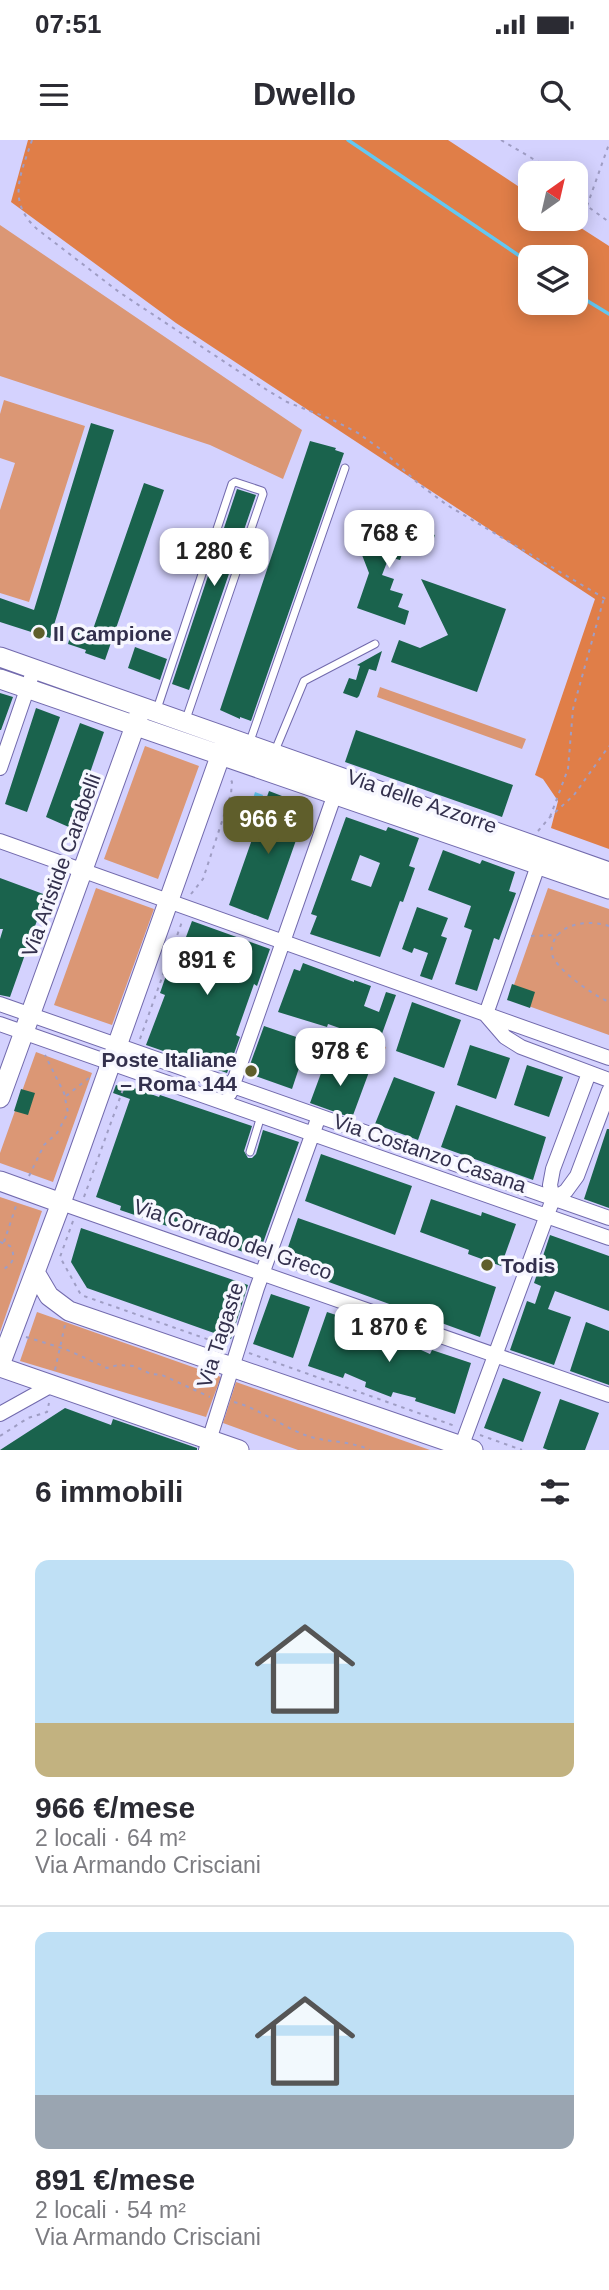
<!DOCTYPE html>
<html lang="it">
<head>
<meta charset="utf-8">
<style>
  body { margin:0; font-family:Helvetica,sans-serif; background:#f7f7f7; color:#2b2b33; height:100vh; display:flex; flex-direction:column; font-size:26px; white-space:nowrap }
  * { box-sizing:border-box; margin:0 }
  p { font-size:23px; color:#7c7c81 }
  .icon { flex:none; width:38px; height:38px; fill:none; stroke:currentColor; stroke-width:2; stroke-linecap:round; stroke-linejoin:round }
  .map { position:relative; height:1310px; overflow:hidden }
  .side { display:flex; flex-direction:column; background:#fff; flex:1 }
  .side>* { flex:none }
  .needle { width:46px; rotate:34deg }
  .fabs { position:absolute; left:518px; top:21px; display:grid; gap:14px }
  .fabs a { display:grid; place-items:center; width:70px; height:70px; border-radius:14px; background:#fff; box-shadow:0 4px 18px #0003; font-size:35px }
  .price { position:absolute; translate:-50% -60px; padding:0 16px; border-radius:14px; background:#fff; color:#222; font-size:23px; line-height:46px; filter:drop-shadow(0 2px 4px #0008) }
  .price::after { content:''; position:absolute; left:50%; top:42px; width:21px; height:16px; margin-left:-10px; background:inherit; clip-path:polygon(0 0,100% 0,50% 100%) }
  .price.on { background:#5f5e2b; color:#fff }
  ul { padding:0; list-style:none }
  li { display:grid; align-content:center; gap:14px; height:371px; padding:0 35px }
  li+li { border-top:2px solid #e1e1e2 }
  li span { display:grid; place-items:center; height:217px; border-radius:14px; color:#555 }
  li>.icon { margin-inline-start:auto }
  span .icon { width:126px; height:126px; fill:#fffc; stroke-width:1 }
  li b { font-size:30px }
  h2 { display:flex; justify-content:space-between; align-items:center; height:84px; padding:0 35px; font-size:30px }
  .status { display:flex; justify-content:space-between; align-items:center; height:49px; padding:0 35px; background:#fff; direction:ltr }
  .status svg { height:19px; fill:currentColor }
  header { display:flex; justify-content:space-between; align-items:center; height:91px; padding:0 35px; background:#fff; font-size:32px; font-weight:700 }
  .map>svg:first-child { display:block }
  .green { fill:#db9775 }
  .forest { fill:#e07e48; fill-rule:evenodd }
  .water { fill:#63c8f2 }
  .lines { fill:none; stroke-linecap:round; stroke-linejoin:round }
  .stream { stroke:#63c8f2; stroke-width:3.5 }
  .building { fill:#1a634d; fill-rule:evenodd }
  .lane-casing { stroke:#726aad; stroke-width:9 }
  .street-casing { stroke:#726aad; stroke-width:16 }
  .secondary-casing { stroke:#726aad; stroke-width:21 }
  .path { stroke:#9f9dc4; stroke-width:2; stroke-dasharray:3.5 5; stroke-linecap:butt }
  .lane { stroke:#fff; stroke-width:7 }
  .street { stroke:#fff; stroke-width:14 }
  .secondary { stroke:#fff; stroke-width:19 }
  .poi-dot { fill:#5f5e2b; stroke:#f7f7ff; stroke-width:2.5 }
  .labels { text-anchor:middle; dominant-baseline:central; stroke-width:7; stroke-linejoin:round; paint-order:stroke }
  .poi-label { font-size:21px; font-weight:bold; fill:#33304d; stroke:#f7f7ff; text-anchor:start }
  .street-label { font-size:21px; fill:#33304d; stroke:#f7f7ff }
</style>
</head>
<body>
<div class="status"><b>07:51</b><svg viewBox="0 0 49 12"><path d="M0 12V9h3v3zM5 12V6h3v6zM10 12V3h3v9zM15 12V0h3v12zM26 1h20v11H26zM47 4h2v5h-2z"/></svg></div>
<header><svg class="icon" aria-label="menu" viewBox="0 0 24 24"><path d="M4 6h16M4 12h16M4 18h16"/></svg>Dwello<svg class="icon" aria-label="search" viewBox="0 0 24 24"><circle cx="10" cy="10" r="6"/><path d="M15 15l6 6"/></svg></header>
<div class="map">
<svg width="609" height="1310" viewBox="0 0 609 1310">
  <rect width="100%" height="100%" fill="#d4d2fe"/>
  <path class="green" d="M0 85 302 290 283 339 210 305 0 236Z
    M4 260 85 286 29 462 0 453V370L15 323 0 318V274Z
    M380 547 526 599 522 609 377 557Z
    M145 606 199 626 158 739 104 719Z
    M96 748 154 769 112 885 54 865Z
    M548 748 609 769V895L509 859Z
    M342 891 386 907 382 918 338 902Z
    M36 912 92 933 53 1042 0 1023V1013Z
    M0 1057 42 1071 0 1192Z
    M37 1172 221 1237 206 1277 20 1221Z
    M236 1242 430 1310H298L223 1283Z"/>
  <path class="forest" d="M28 0H448L530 54V79H567L609 106V709L551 688 558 661 543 639 535 635 595 459 176 183 11 62ZM530 117H576V163H530Z"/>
  <path class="water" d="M255 652 263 655 253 689 244 693 238 689 237 682 242 676H248Z"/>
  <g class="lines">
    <path class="stream" d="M348 0 530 123
      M576 154 609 174"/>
  </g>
  <path class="building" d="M91 283 114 290 50 498 0 482V458L34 470Z
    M310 301 336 308 335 310 344 313 251 581 240 577V579L220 570Z
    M144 343 164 350 105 520 85 513 86 510 68 504 72 489 91 495Z
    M237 349 256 355 189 550 172 544Z
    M388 378 435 395 431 407 420 403 416 413 407 410 405 405 400 420 389 417 382 435 394 439 390 450 403 454 398 467 409 471 405 485 357 468 369 433 362 415 377 409Z
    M421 439 506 469 477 552 391 522 399 500 420 508 448 495Z
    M135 507 167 519 160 540 128 528Z
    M382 511 376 531 369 529 359 556 357 558 343 553 349 538 356 540 360 526 357 525Z
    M0 553 13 557 1 590H0Z
    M36 568 60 577 27 672 5 664Z
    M80 583 104 592 71 688 46 677Z
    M356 590 513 645 502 677 345 622Z
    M269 651 308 666 268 780 229 765Z
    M346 677 386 691 388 687 419 698 409 726 415 728 403 762 400 761 380 817 310 794 317 776 311 774ZM360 715 380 723 371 747 351 740Z
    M443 710 480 724 482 720 515 732 509 751 516 753 499 800 494 798 477 851 455 844 472 790 464 787 471 766 428 750Z
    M0 738 46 755 10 857 0 855V799L3 789H0Z
    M417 767 448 778 441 796 447 798 432 840 420 836 428 813 414 808 412 813 402 809Z
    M192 781 270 809 257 846 254 844 236 895 240 897 227 933 146 905 165 855 160 853 169 827 174 829Z
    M303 823 354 842V840L371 846 364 866 379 872 386 852 396 855 379 902 328 884 327 887 278 872 294 829 300 831Z
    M512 844 535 852 530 868 507 860Z
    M412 862 461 880 444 928 396 911Z
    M264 886 308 901 292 949 247 933Z
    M470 905 510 918 496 959 457 945Z
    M327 917 369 932 352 978 310 963Z
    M527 925 563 937 549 977 514 965Z
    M394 937 435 952 418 1000 375 984Z
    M116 945 133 950 134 948 159 957 160 955 252 986 244 1011 248 1018H252L256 1014 263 990 299 1002 258 1117 120 1070 121 1066 96 1057 130 959 113 953Z
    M21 949 35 953 28 975 14 971Z
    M456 965 546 997 533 1040 441 1007Z
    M607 989H609V1068L584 1059Z
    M321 1014 412 1046 395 1095 305 1061Z
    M431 1059 481 1076 482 1072 516 1084 501 1126 468 1114 469 1110 420 1092Z
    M298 1078 496 1147 480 1197 282 1125Z
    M81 1088 248 1145 231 1199 87 1148 71 1122Z
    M550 1095 609 1116V1171L555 1151 548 1169 571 1177 554 1225 510 1210 527 1161 535 1164 541 1146 534 1143Z
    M271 1154 310 1167 293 1218 253 1204Z
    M327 1172 363 1184 361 1189 382 1197 384 1192 411 1200 410 1205 430 1214 432 1210 471 1223 455 1274 415 1261 416 1258 393 1252 391 1257 365 1247 366 1242 345 1233 343 1238 308 1226Z
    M586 1182 609 1191V1245L570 1231Z
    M503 1238 541 1252 523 1302 484 1288Z
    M560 1259 599 1273 585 1310H548L543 1308Z
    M65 1268 111 1285 113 1279 197 1308V1310H0Z"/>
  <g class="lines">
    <g class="lane-casing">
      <path id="lane" d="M156 572 232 344 235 342 262 351 263 354 185 582
        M249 604 345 328
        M274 613 304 541 375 504
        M250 1012 261 976"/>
    </g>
    <g class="street-casing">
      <path id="street" d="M0 628 34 529
        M0 701 609 918
        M0 864 609 1078
        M486 874 541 717
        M486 875 505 897 521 907 609 940
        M0 884 609 1098
        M230 953 337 648
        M553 1059 566 1051 577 1036 609 951
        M61 1063 609 1255
        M0 1274 52 1245
        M206 1310 257 1148 319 976
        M460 1310 553 1059 550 1045 553 1029 589 933"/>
    </g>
    <g class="secondary-casing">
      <path id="secondary" d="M0 517 609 732
        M0 539 609 749
        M0 958 139 575
        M0 1041 61 1063
        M36 1134 49 1156 69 1171 473 1310
        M0 1225 61 1063 227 597
        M0 1227 239 1310"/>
    </g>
    <path class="path" d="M32 0C21 34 6 61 37 89L119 152 267 250 287 262 333 280 358 293 383 311 419 344 447 365 609 461
      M501 0 557 33
      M576 58 609 82
      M587 66 609 4
      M550 677 568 629 573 569 604 458
      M538 691 550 677 574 655 609 606
      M191 754 203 739 231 654 232 642 229 636
      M609 786C590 780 561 782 553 803 551 808 551 815 554 819 563 834 593 855 609 862
      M531 796 558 795
      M140 899 183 779
      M66 956 89 938
      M29 1036 44 1005 57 993 68 973 64 953 45 915
      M84 1057 126 941
      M73 1081 60 1117 81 1155 224 1205
      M0 1102 10 1106C17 1117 12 1127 0 1130
      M4 1102 17 1063
      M26 1197 65 1209 107 1228 118 1225 134 1226 151 1234 162 1235 210 1257
      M249 1213 455 1286
      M55 1230 65 1185
      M234 1262C260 1269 281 1286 305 1295 326 1303 349 1300 370 1310
      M480 1295 522 1310
      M0 1296 28 1278 47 1272 49 1263"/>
    <use href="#lane" class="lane"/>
    <use href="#street" class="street"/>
    <use href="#secondary" class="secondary"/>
  </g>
  <g class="poi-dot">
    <circle cx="39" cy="493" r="7"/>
    <circle cx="251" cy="931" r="7"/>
    <circle cx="487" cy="1125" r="7"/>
  </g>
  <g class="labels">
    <g class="poi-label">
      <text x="53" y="493">Il Campione</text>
      <text x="237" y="919" text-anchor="end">Poste Italiane<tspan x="237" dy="24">– Roma 144</tspan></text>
      <text x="501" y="1125">Todis</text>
    </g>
    <g class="street-label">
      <text transform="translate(422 661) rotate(19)">Via delle Azzorre</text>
      <text transform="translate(61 725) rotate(-70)">Via Aristide Carabelli</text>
      <text transform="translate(430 1013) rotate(19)">Via Costanzo Casana</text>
      <text transform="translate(233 1099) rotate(19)">Via Corrado del Greco</text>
      <text transform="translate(220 1195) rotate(-72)">Via Tagaste</text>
    </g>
  </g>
</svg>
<div class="fabs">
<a><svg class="needle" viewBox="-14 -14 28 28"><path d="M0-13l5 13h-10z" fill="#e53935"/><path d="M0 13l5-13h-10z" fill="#7c7c81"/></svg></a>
<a><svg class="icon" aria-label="layers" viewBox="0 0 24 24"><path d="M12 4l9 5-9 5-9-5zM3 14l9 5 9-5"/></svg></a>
</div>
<b class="price" style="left:389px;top:430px">768 €</b>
<b class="price" style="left:214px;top:448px">1 280 €</b>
<b class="price on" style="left:268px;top:716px">966 €</b>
<b class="price" style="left:207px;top:857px">891 €</b>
<b class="price" style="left:340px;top:948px">978 €</b>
<b class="price" style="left:389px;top:1224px">1 870 €</b>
</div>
<section class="side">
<h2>6 immobili<svg class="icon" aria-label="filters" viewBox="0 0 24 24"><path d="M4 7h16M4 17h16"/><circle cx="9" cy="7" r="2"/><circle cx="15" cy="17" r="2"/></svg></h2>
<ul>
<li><span style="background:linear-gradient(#bfe0f5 75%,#c2b280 0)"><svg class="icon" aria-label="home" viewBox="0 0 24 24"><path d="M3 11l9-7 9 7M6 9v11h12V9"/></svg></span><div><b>966 €/mese</b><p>2 locali · 64 m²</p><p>Via Armando Crisciani</p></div></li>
<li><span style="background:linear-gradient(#bfe0f5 75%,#9aa5b1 0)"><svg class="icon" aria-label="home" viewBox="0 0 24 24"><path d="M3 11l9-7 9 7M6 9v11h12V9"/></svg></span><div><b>891 €/mese</b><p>2 locali · 54 m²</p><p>Via Armando Crisciani</p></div></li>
</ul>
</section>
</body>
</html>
